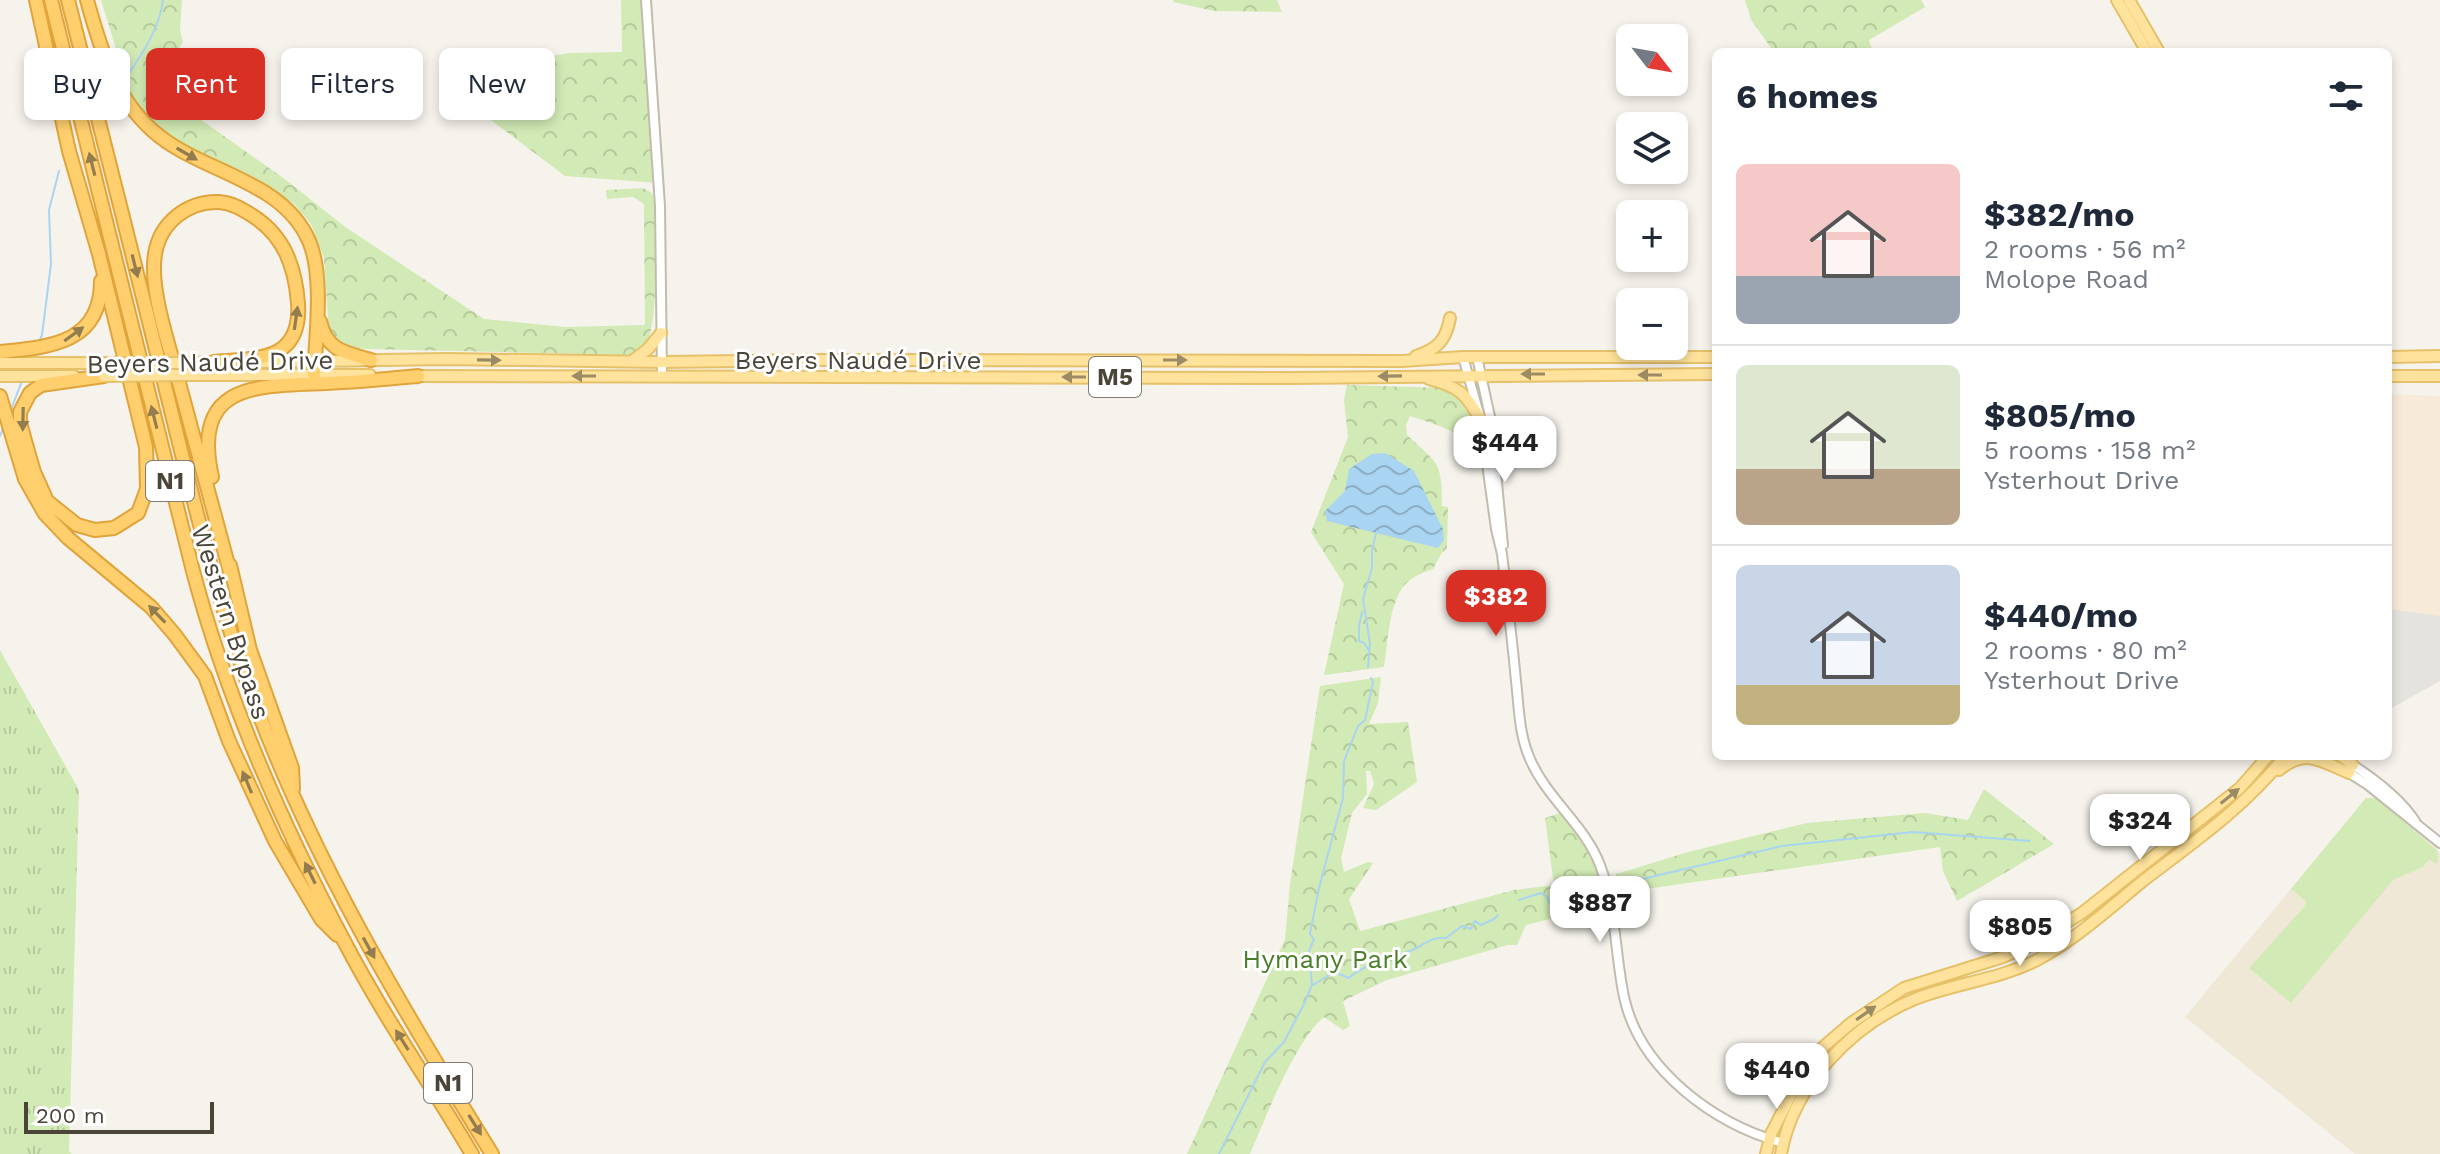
<!DOCTYPE html>
<html lang="en">
<head>
<meta charset="utf-8">
<style>
  body { margin:0; font-family:"Work Sans",sans-serif; background:#f6f6f7; color:#1f2937; height:100vh; display:flex; flex-direction:column; font-size:30px; white-space:nowrap }
  * { box-sizing:border-box; margin:0 }
  p { font-size:26px; color:#747a83 }
  .icon { flex:none; width:44px; height:44px; fill:none; stroke:currentColor; stroke-width:2; stroke-linecap:round; stroke-linejoin:round }
  .map { position:relative; flex:1; overflow:hidden }
  .panel { position:absolute; left:1712px; top:48px; width:680px; height:712px; display:flex; flex-direction:column; background:#fff; border-radius:12px; box-shadow:0 4px 12px #0003 }
  .panel>* { flex:none }
  .top-card { position:absolute; left:24px; top:48px; width:760px; height:72px; display:flex; gap:16px }
  .needle { width:52px; rotate:121deg }
  .tools { position:absolute; left:1616px; top:24px; display:grid; gap:16px }
  .tools a { display:grid; place-items:center; width:72px; height:72px; border-radius:12px; background:#fff; box-shadow:0 4px 12px #0003; font-size:40px }
  .scale { position:absolute; left:24px; bottom:20px; width:190px; box-sizing:border-box; padding-left:8px; border:4px solid #4b4439; border-top:0; font-size:22px; line-height:28px; white-space:nowrap; color:#4b4439; -webkit-text-stroke:6px #fff; paint-order:stroke }
  .price { position:absolute; translate:-50% -68px; padding:0 18px; border-radius:16px; background:#fff; color:#222; font-size:26px; line-height:52px; filter:drop-shadow(0 2px 4px #0008) }
  .price::after { content:''; position:absolute; left:50%; top:48px; width:24px; height:18px; margin-left:-12px; background:inherit; clip-path:polygon(0 0,100% 0,50% 100%) }
  .price.selected { background:#d93025; color:#fff }
  ul { padding:0; list-style:none }
  li { display:flex; align-items:center; gap:24px; height:200px; padding:0 24px }
  li+li { border-top:2px solid #e0e1e3 }
  li span { display:grid; place-items:center; flex:none; width:224px; height:160px; border-radius:12px; color:#555 }
  li>.icon { margin-inline-start:auto }
  span .icon { width:96px; height:96px; fill:#fffc; stroke-width:1 }
  li b { font-size:34px }
  h2 { display:flex; justify-content:space-between; align-items:center; height:96px; padding:0 24px; font-size:34px }
  .chip { padding:0 28px; border-radius:12px; background:#fff; box-shadow:0 4px 12px #0003; font-size:28px; line-height:72px }
  .chip.selected { background:#d93025; color:#fff }
  .map>svg:first-child { display:block }
  .commercial { fill:#f7ead8 }
  .education { fill:#efe8d6 }
  .grass { fill:url(#grass-tufts) }
  .forest { fill:url(#forest-crowns) }
  .garden { fill:#d2eab5 }
  .parking { fill:#e5e3e0 }
  .water { fill:url(#water-waves) }
  .lines { fill:none; stroke-linecap:round; stroke-linejoin:round }
  .stream { stroke:#a9d4f2; stroke-width:2 }
  .minor-casing { stroke:#c2bbae; stroke-width:12 }
  .major-casing { stroke:#e6c16a; stroke-width:14 }
  .highway-casing { stroke:#e0a43c; stroke-width:16 }
  .minor { stroke:#fff; stroke-width:8 }
  .major { stroke:#ffe39c; stroke-width:10 }
  .highway { stroke:#ffcf6e; stroke-width:12 }
  .major-bridge-casing { stroke:#e6c16a; stroke-width:14; stroke-linecap:butt }
  .major-bridge { stroke:#ffe39c; stroke-width:10 }
  .oneway { fill:#937c4e }
  .oneway2 { fill:#9c8c66 }
  .labels { text-anchor:middle; dominant-baseline:central; stroke-width:6; stroke-linejoin:round; paint-order:stroke }
  .shield { fill:#fff; stroke:#817c74; stroke-width:2 }
  .shield-label { font-size:24px; font-weight:bold; fill:#4b4439 }
  .street-label { font-size:26px; fill:#4b4439; stroke:#fff }
  .park-label { font-size:26px; fill:#4a7f2a; stroke:#fff }
</style>
</head>
<body>
<div class="map">
<svg width="2440" height="1154" viewBox="0 0 2440 1154">
  <defs>
    <pattern id="grass-tufts" width="24" height="20" patternUnits="userSpaceOnUse" patternTransform="scale(2)"><rect width="24" height="20" fill="#d2eab5"/><path d="M3 7l-1-3M5 7V3M7 7l1-3M15 17l-1-3M17 17v-4M19 17l1-3" fill="none" stroke="#b6ca9c"/></pattern>
    <pattern id="forest-crowns" width="20" height="18" patternUnits="userSpaceOnUse" patternTransform="scale(2)"><rect width="20" height="18" fill="#d2eab5"/><path d="M2 6a3 3 0 1 1 6 0M12 15a3 3 0 1 1 6 0" fill="none" stroke="#b6ca9c"/></pattern>
    <pattern id="water-waves" width="16" height="10" patternUnits="userSpaceOnUse" patternTransform="scale(2)"><rect width="16" height="10" fill="#a9d4f2"/><path d="M0 5q4-4 8 0t8 0" fill="none" stroke="#8caec5"/></pattern>
  </defs>
  <rect width="100%" height="100%" fill="#f6f3ec"/>
  <path class="commercial" d="M2388 394 2440 396V681L2388 710Z"/>
  <path class="education" d="M2366 798H2376L2440 853V1154H2355L2185 1017Z"/>
  <path class="grass" d="M0 650 79 790 69 1151 72 1154H0Z"/>
  <path class="forest" d="M101 0H182L180 30 183 42 155 87 286 180 344 226 484 319 565 327 645 325 644 204 633 197 607 199 606 190 643 188 652 193 655 204C655 230 660 331 644 347 640 351 633 353 627 355L366 349 343 346 329 332 324 258 311 224 293 203 241 174 183 146 144 113 128 88Z
    M621 0H646L658 183 565 176 459 96 485 66 570 53 622 52Z
    M1173 0H1277L1282 12 1214 11 1173 2Z
    M1745 0H1921L1925 7 1869 40 1873 52H1774L1751 20Z
    M1347 385 1445 388 1461 399 1471 418 1476 451C1460 430 1434 424 1410 416L1406 425 1407 435C1439 465 1442 461 1442 506L1448 507 1447 548 1441 554 1433 569C1421 573 1407 579 1401 590 1388 611 1388 644 1384 667L1324 675 1344 584 1311 532 1348 437 1344 400Z
    M1381 677 1378 703 1369 724 1408 722 1417 782 1376 810 1363 808 1374 784 1370 771H1366L1367 794 1352 813 1341 858 1344 872 1368 862 1373 863 1349 899 1360 931 1514 890 1554 885 1545 818 1560 813C1586 845 1602 868 1607 911L1562 924 1558 917 1526 925 1517 945H1508L1387 980 1343 1001 1350 1026 1343 1030 1324 1017C1296 1039 1265 1119 1250 1154H1187L1285 939 1290 884 1320 686Z
    M1984 789 2054 844 1957 901 1943 871 1940 847 1618 893 1616 874 1688 852 1807 823 1925 813 1968 820Z"/>
  <path class="garden" d="M2366 798H2376L2437 850 2438 861 2436 864 2429 859 2423 867 2393 880 2291 1003 2249 968 2305 906 2306 901 2291 889Z"/>
  <path class="parking" d="M2388 609 2440 616V681L2388 710Z"/>
  <path class="water" d="M1385 453 1414 471 1443 529 1444 540 1438 548 1327 521 1325 511 1345 491 1349 469 1372 454Z"/>
  <g class="lines">
    <path class="stream" d="M127 76C142 54 160 28 163 0
      M39 342 42 335 51 264 49 210 59 171
      M10 412 22 381
      M0 436 4 426
      M1362 612 1359 626V641L1364 643 1368 649
      M1368 667 1370 644 1363 599 1372 568V550L1376 533
      M1617 885 1782 846 1913 832 2030 841
      M1519 900 1541 893 1547 897 1550 904 1563 900 1568 895 1600 890
      M1313 985 1334 972 1349 978C1367 962 1389 960 1410 951 1423 946 1431 936 1446 938L1462 926 1471 929 1475 921 1481 925 1494 919 1498 915
      M1219 1154 1265 1062 1284 1042 1303 1006 1312 985 1309 951 1314 939 1310 934 1319 888 1343 798 1344 761 1358 726 1365 720 1373 682 1371 678"/>
    <g class="minor-casing">
      <path id="minor" d="M646 0 660 206 662 376
        M1463 357 1481 421 1496 529 1502 554C1507 596 1512 639 1516 681 1519 707 1519 735 1530 759 1547 799 1585 825 1600 865 1616 907 1615 954 1624 997 1640 1070 1714 1124 1783 1143
        M1477 357 1491 421 1503 545
        M2348 762C2372 777 2399 797 2415 821
        M2346 771 2368 785 2440 843"/>
    </g>
    <g class="major-casing">
      <path id="major" d="M2117 0 2147 52
        M2129 0 2159 52
        M1416 356C1437 349 1446 341 1450 318
        M2388 357 2440 356
        M632 361 648 349 661 333
        M254 362 447 359 662 362 823 360 1402 361 1463 357H1716
        M0 363H114
        M184 363 218 362
        M186 375H370
        M0 376H74
        M410 376 1290 378 1716 374
        M2388 376H2440
        M1429 379C1459 387 1466 393 1481 421
        M2341 756 2353 765
        M2279 770C2306 748 2321 761 2349 773
        M1766 1154 1771 1134 1797 1083 1822 1048 1851 1023 1904 988 2003 957 2028 946 2082 913 2240 788 2268 756
        M1781 1154C1793 1085 1852 1025 1915 999 1955 983 1998 980 2037 960 2076 939 2110 908 2144 880 2194 842 2246 806 2285 756"/>
    </g>
    <g class="highway-casing">
      <path id="highway" d="M36 0 69 151 99 254 146 447 147 489 138 513 114 528 95 530 77 525 47 501 34 472 25 441 20 422V412L30 393 41 385 104 376
        M51 0 193 571C227 700 282 824 344 941 382 1014 430 1083 472 1154
        M68 0C101 129 133 257 165 386 195 507 223 628 271 744 330 889 410 1021 492 1154
        M87 0C100 47 114 96 152 130 199 173 282 178 309 241 324 275 316 337 314 374
        M320 321C327 351 344 352 371 360
        M0 352C49 347 101 344 101 281
        M214 362C235 360 268 361 284 347 297 336 299 318 298 303 295 266 284 236 253 216 242 209 232 203 219 202 187 201 160 223 155 254 149 288 169 345 178 379 195 443 213 508 230 572
        M0 396 25 479 45 514 68 538 151 607 175 635 205 676 229 741 275 841 321 919 337 935
        M212 477C191 382 257 386 326 383 357 382 387 379 418 376
        M230 565 250 650 292 768 293 789"/>
    </g>
    <use href="#minor" class="minor"/>
    <use href="#major" class="major"/>
    <use href="#highway" class="highway"/>
    <g class="major-bridge-casing">
      <path id="major-bridge" d="M114 363H184
        M104 376 186 375"/>
    </g>
    <use href="#major-bridge" class="major-bridge"/>
  </g>
  <defs><path id="oneway-solid" d="M-6-.8H1V-3.2L6.5 0L1 3.2V.8H-6Z" transform="scale(2)"/></defs>
  <g class="oneway">
    <use href="#oneway-solid" transform="translate(187 154) rotate(30)"/>
    <use href="#oneway-solid" transform="translate(92 164) rotate(-104)"/>
    <use href="#oneway-solid" transform="translate(135 266) rotate(76)"/>
    <use href="#oneway-solid" transform="translate(296 318) rotate(-82)"/>
    <use href="#oneway-solid" transform="translate(74 334) rotate(-36)"/>
    <use href="#oneway-solid" transform="translate(154 417) rotate(-104)"/>
    <use href="#oneway-solid" transform="translate(23 419) rotate(91)"/>
    <use href="#oneway-solid" transform="translate(157 614) rotate(-134)"/>
    <use href="#oneway-solid" transform="translate(247 782) rotate(-113)"/>
    <use href="#oneway-solid" transform="translate(310 873) rotate(-116)"/>
    <use href="#oneway-solid" transform="translate(369 948) rotate(61)"/>
    <use href="#oneway-solid" transform="translate(402 1040) rotate(-122)"/>
    <use href="#oneway-solid" transform="translate(475 1125) rotate(58)"/>
  </g>
  <g class="oneway2">
    <use href="#oneway-solid" transform="translate(489 360) rotate(1)"/>
    <use href="#oneway-solid" transform="translate(1175 360)"/>
    <use href="#oneway-solid" transform="translate(1533 374) rotate(180)"/>
    <use href="#oneway-solid" transform="translate(1650 375) rotate(180)"/>
    <use href="#oneway-solid" transform="translate(584 376) rotate(180)"/>
    <use href="#oneway-solid" transform="translate(1390 376) rotate(179)"/>
    <use href="#oneway-solid" transform="translate(1074 377) rotate(-180)"/>
    <use href="#oneway-solid" transform="translate(2230 796) rotate(-39)"/>
    <use href="#oneway-solid" transform="translate(1866 1013) rotate(-35)"/>
  </g>
  <g class="labels">
    <g class="shield">
      <rect x="1089" y="357" width="52" height="40" rx="6"/>
      <rect x="146" y="461" width="48" height="40" rx="6"/>
      <rect x="424" y="1063" width="48" height="40" rx="6"/>
    </g>
    <g class="shield-label">
      <text x="1115" y="377">M5</text>
      <text x="170" y="481">N1</text>
      <text x="448" y="1083">N1</text>
    </g>
    <g class="street-label">
      <text x="858" y="360">Beyers Naudé Drive</text>
      <text transform="translate(210 362) rotate(-1)">Beyers Naudé Drive</text>
      <text transform="translate(231 622) rotate(72)">Western Bypass</text>
    </g>
    <g class="park-label">
      <text x="1325" y="959">Hymany Park</text>
    </g>
  </g>
</svg>
<div class="tools">
<a><svg class="needle" viewBox="-14 -14 28 28"><path d="M0-13l5 13h-10z" fill="#e53935"/><path d="M0 13l5-13h-10z" fill="#747a83"/></svg></a>
<a><svg class="icon" aria-label="layers" viewBox="0 0 24 24"><path d="M12 4l9 5-9 5-9-5zM3 14l9 5 9-5"/></svg></a>
<a>+</a>
<a>−</a>
</div>
<div class="scale">200 m</div>
<b class="price" style="left:1505px;top:484px">$444</b>
<b class="price selected" style="left:1496px;top:638px">$382</b>
<b class="price" style="left:2140px;top:862px">$324</b>
<b class="price" style="left:1600px;top:944px">$887</b>
<b class="price" style="left:2020px;top:968px">$805</b>
<b class="price" style="left:1777px;top:1111px">$440</b>
<div class="top-card">
<a class="chip">Buy</a>
<a class="chip selected">Rent</a>
<a class="chip">Filters</a>
<a class="chip">New</a>
</div>
<section class="panel">
<h2>6 homes<svg class="icon" aria-label="filters" viewBox="0 0 24 24"><path d="M4 7h16M4 17h16"/><circle cx="9" cy="7" r="2"/><circle cx="15" cy="17" r="2"/></svg></h2>
<ul>
<li><span style="background:linear-gradient(#f6c9c9 70%,#9aa5b1 0)"><svg class="icon" aria-label="home" viewBox="0 0 24 24"><path d="M3 11l9-7 9 7M6 9v11h12V9"/></svg></span><div><b>$382/mo</b><p>2 rooms · 56 m²</p><p>Molope Road</p></div></li>
<li><span style="background:linear-gradient(#dfe7d0 65%,#b9a48a 0)"><svg class="icon" aria-label="home" viewBox="0 0 24 24"><path d="M3 11l9-7 9 7M6 9v11h12V9"/></svg></span><div><b>$805/mo</b><p>5 rooms · 158 m²</p><p>Ysterhout Drive</p></div></li>
<li><span style="background:linear-gradient(#c9d6e8 75%,#c2b280 0)"><svg class="icon" aria-label="home" viewBox="0 0 24 24"><path d="M3 11l9-7 9 7M6 9v11h12V9"/></svg></span><div><b>$440/mo</b><p>2 rooms · 80 m²</p><p>Ysterhout Drive</p></div></li>
</ul>
</section>
</div>
</body>
</html>
